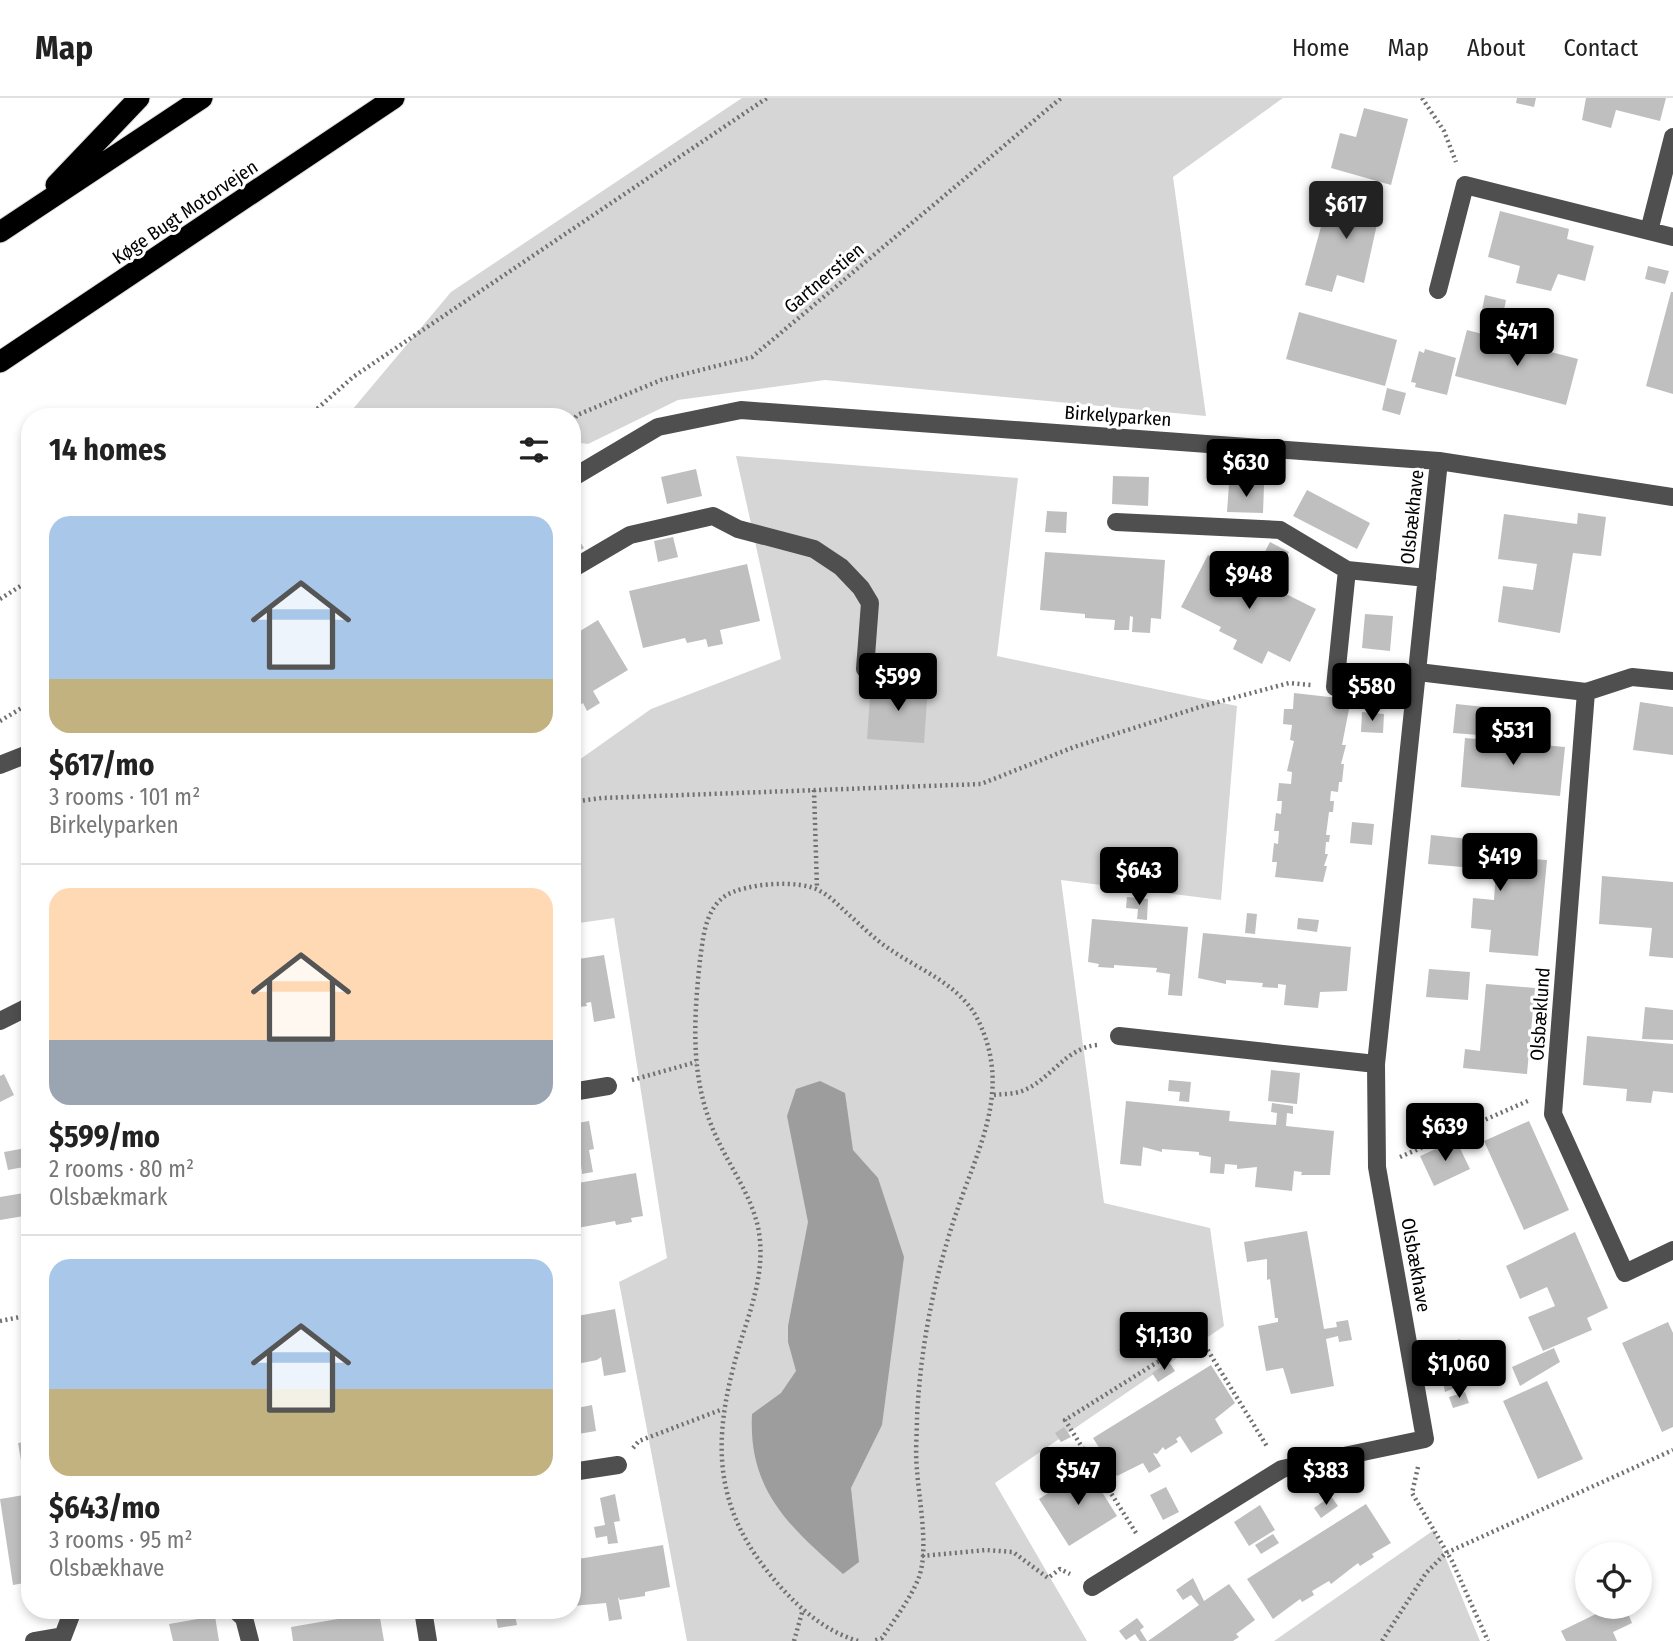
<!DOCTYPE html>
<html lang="en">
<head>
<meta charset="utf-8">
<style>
  body { margin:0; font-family:"Fira Sans Condensed",sans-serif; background:#f2f2f2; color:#222; height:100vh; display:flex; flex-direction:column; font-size:26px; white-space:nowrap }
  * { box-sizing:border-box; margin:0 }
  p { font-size:23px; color:#767676 }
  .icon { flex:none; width:38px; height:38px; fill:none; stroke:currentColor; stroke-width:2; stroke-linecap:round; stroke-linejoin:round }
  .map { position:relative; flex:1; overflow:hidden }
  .sheet { position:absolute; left:21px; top:310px; width:560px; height:1211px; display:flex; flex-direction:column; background:#fff; border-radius:28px; box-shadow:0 4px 10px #0003 }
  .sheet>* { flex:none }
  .controls { position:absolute; left:1575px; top:1444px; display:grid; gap:14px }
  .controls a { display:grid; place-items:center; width:77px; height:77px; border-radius:50%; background:#fff; box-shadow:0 4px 10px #0003; font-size:35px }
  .price { position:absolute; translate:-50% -60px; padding:0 16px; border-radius:7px; background:#000; color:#fff; font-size:23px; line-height:46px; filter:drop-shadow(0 2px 4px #0008) }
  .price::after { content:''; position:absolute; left:50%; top:42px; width:21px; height:16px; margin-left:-10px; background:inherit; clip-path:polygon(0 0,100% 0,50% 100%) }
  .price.active { background:#222; color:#fff }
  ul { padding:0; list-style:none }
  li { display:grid; align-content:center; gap:14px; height:371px; padding:0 28px }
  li+li { border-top:2px solid #e0e0e0 }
  li span { display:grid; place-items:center; height:217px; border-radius:21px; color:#555 }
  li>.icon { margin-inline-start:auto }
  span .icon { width:126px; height:126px; fill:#fffc; stroke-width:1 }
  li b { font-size:30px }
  h2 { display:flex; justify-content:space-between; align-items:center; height:84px; padding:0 28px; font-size:30px }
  header { display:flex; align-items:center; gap:42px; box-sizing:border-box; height:98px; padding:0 35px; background:#fff; border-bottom:2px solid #e0e0e0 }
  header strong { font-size:33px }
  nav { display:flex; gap:38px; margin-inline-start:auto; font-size:24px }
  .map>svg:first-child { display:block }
  .green { fill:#d6d6d6 }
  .water { fill:#9d9d9d }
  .building { fill:#bfbfbf }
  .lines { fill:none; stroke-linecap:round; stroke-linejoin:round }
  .highway-casing { stroke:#dbdbdb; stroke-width:23 }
  .path { stroke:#717171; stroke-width:4.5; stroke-dasharray:2 3.5; stroke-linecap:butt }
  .minor { stroke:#4f4f4f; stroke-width:18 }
  .highway { stroke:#000; stroke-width:21 }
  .labels { text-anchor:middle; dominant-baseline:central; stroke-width:6; stroke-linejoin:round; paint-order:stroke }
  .street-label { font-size:19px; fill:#000; stroke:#fff }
</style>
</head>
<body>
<header>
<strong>Map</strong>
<nav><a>Home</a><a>Map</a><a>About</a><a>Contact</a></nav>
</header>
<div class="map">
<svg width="1673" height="1543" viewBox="0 0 1673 1543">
  <rect width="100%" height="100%" fill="#fff"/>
  <path class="green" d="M742 0H1283L1173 79 1206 318 825 282 678 302 588 346 572 344V318H347L451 194Z
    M736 358 1018 380 997 558 1237 608 1221 802 1061 782 1104 1105 1210 1130 1224 1228 995 1385 1087 1543H687L619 1184 667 1160 614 820 572 826V667L651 611 781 561Z
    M1434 1432 1480 1543H1274Z"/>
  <path class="water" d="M820 983 845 995 853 1052 878 1080 904 1159 882 1327 851 1390 859 1464 843 1476C790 1429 748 1393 752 1316L781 1295 796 1273 788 1244V1228L808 1124 787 1018 796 991Z"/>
  <path class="building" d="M1517 0H1536L1534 9 1516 5Z
    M1586 0H1666L1660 23 1616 12 1611 30 1582 22Z
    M1364 10 1408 21 1391 87 1331 70 1340 35 1356 39Z
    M1345 89 1383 99 1364 185 1337 177 1332 194 1305 187 1322 125 1334 128Z
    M1500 113 1569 131 1567 141 1594 148 1585 183 1558 176 1551 193 1516 185 1520 168 1488 159Z
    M1648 168 1669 173 1665 186 1645 181Z
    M1671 194H1673V296L1646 288Z
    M1485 197 1506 202 1503 217 1482 212Z
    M1299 214 1397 242 1385 288 1286 261Z
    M1467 232 1578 261 1566 307 1455 278Z
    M1425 251 1456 260 1447 297 1415 289 1416 285 1411 284 1419 253 1424 255Z
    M1387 290 1406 295 1400 317 1382 312Z
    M696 371 702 398 667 406 661 379Z
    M1113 378 1149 379 1148 408 1112 406Z
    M1229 386 1264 387 1263 415 1227 414Z
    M1307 392 1370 425 1357 451 1293 418Z
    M1047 413 1067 414 1066 435 1045 434Z
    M1578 415 1606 419 1601 458 1573 455 1560 535 1498 524 1503 488 1533 492 1537 466 1498 461 1504 416 1577 426Z
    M572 431 584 450 572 457Z
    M673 439 678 459 658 464 654 443Z
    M1270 444 1289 454 1279 473 1260 463Z
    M1045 454 1165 462 1161 521 1151 520 1150 535 1132 534 1133 519 1130 518 1129 532H1114L1115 522 1085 520V516L1040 512Z
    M1208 457 1316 511 1290 564 1268 553 1262 566 1233 551 1237 542 1219 533 1221 529 1181 509Z
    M747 466 760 523 720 532 723 546 708 549 706 541 687 545 685 540 643 550 629 493Z
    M1365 516 1393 518 1390 553 1362 550Z
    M598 522 628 572 593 593 600 605 587 613 583 605 572 612V538Z
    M871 585 928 589 924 645 867 641Z
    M1294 595 1347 601 1346 605 1350 606 1342 647H1346L1341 666H1344L1342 684H1339L1338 694 1331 693 1330 703H1334L1333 714H1329L1326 737H1330L1329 744H1326L1325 756H1328L1324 768H1327L1323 784 1275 779 1277 764H1272L1274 745 1278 746 1279 733H1274L1276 715 1281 716 1282 703H1277L1279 685 1291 686 1292 674 1287 673 1294 643 1290 642 1292 627 1283 626 1284 611H1293Z
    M1640 604 1673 609V657L1633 652Z
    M1456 606 1495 610 1492 638 1453 635Z
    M1362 614 1384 616 1383 635 1361 634Z
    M1465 640 1565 649 1560 698 1461 689Z
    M1352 724 1374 726 1372 747 1350 745Z
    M1431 737 1498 744 1497 759 1547 762 1538 858 1489 854 1491 832 1471 830 1473 800 1494 802 1496 772 1428 766Z
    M1602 778 1673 784V860L1649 858 1652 830 1599 826Z
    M1127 799 1148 801 1147 822 1137 821 1138 811 1126 810Z
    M1247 815 1257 816 1255 836 1245 835Z
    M1298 820 1319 822 1317 834 1297 831Z
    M1092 821 1188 829 1182 898 1168 897 1170 876 1156 874 1157 870 1114 867V870L1098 869 1099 866 1088 864Z
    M1203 835 1351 849 1347 893 1320 894 1318 910 1284 907 1286 887 1278 886V890L1262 889 1263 885 1226 882V886L1198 880Z
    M604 857 615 920 594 924 591 904 586 905 587 908 572 910V862Z
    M1429 871 1470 874 1468 902 1426 899Z
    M1486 886 1535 890 1527 976 1463 970 1465 951 1480 953Z
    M1645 909 1673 912V942L1642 941Z
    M1587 938 1673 946V995L1653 993 1651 1005 1626 1003 1627 991 1583 987Z
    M1271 972 1300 975 1297 1006 1268 1003Z
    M4 976 14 997 0 1004V978Z
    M1169 982 1191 984 1189 1004 1179 1003 1180 994 1168 993Z
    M1126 1003 1230 1013 1229 1023 1276 1027 1277 1015 1271 1014 1272 1005 1293 1008V1016L1287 1015 1286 1028 1334 1033 1330 1077H1301L1302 1074 1294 1073 1292 1093 1255 1089 1257 1069 1237 1071V1067L1225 1066 1224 1076 1210 1075 1211 1059 1199 1057V1054L1162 1051V1054L1143 1049 1141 1068 1120 1066Z
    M589 1023 594 1051 589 1052 593 1074 582 1076 581 1067 572 1068V1026Z
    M1529 1023 1569 1112 1524 1132 1484 1043Z
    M1456 1042 1470 1071 1434 1088 1420 1058Z
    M26 1050 29 1068 8 1072 4 1054Z
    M636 1075 643 1118 631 1120 632 1124 616 1127 615 1123 572 1131V1086Z
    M30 1094V1117L0 1122V1099Z
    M1307 1133 1324 1231 1337 1229 1336 1224 1348 1222 1352 1242 1339 1244 1338 1238 1326 1241 1334 1288 1291 1296 1283 1270 1266 1273 1258 1228 1278 1224V1220H1275L1270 1181 1267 1182V1161L1247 1164 1244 1144Z
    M1575 1134 1608 1210 1587 1220 1592 1232 1543 1253 1528 1219 1555 1208 1547 1189 1520 1201 1506 1168Z
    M615 1211 626 1274 604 1278 601 1259 597 1262 572 1267V1219Z
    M1668 1224 1673 1235V1329L1662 1334 1622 1245Z
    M1460 1241 1464 1252 1446 1258 1442 1247Z
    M1554 1250 1560 1264 1520 1288 1512 1269Z
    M1465 1255 1472 1272 1455 1279 1459 1288 1445 1294 1440 1267Z
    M1169 1264 1175 1273 1158 1284 1152 1275Z
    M1211 1267 1235 1305 1215 1321 1223 1335 1191 1355 1180 1338 1176 1341 1178 1344 1165 1352 1163 1349 1157 1356 1153 1355 1161 1368 1149 1375 1143 1365 1117 1378 1093 1340Z
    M1547 1283 1583 1361 1538 1381 1503 1303Z
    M1465 1294 1469 1305 1453 1310 1449 1299Z
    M592 1307 596 1333 572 1337V1311Z
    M1064 1329 1071 1339 1061 1344 1055 1335Z
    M30 1343V1390L26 1391 18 1345Z
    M1087 1370 1117 1418 1069 1448 1039 1401Z
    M1166 1389 1179 1414 1163 1422 1150 1397Z
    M30 1396V1484L13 1487 0 1401Z
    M615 1396 620 1423 614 1424 618 1445 608 1446 607 1438 596 1440 594 1429 605 1427 600 1400Z
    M1331 1398 1338 1408 1321 1420 1314 1410Z
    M1366 1406 1391 1445 1372 1456 1374 1459 1360 1468 1358 1465 1331 1486 1329 1483 1312 1493 1314 1497 1302 1504 1300 1501 1273 1521 1247 1481Z
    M1260 1407 1275 1432 1249 1448 1234 1424Z
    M1273 1436 1279 1445 1261 1456 1255 1447Z
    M663 1447 670 1489 645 1494V1498L620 1502 618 1499 622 1521 609 1523 606 1505 572 1508V1462Z
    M1193 1480 1204 1503 1229 1486 1255 1522 1236 1536 1239 1539 1233 1543H1148L1199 1507 1191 1497 1183 1502 1176 1492Z
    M1595 1508H1625L1632 1525 1613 1534 1617 1543H1566L1561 1533 1598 1515Z
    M487 1512H514L517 1527 498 1530 495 1515 487 1516Z
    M379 1514 384 1543H293L291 1529Z
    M215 1518 219 1543H173L169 1526Z
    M1137 1520 1144 1529 1140 1532 1147 1543H1140L1135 1536 1126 1542 1119 1533Z"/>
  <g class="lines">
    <g class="highway-casing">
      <path id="highway" d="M56 87 139 0
        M0 134 202 0
        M0 264 394 0"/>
    </g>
    <path class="path" d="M1422 0 1444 33 1456 64
      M309 318 353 279 767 0
      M572 324 577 317 661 282 752 259 1061 0
      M0 501 30 482
      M1358 590 1391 592
      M0 623 30 605
      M814 692 817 790
      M572 704 602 700 981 686 1074 649 1203 608 1289 585 1311 587
      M632 982 696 964
      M994 997C1003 996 1014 996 1022 993 1051 982 1065 950 1097 947
      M1400 1059 1530 1002
      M0 1223 30 1217
      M633 1350 639 1343 723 1311
      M1418 1369 1412 1395 1452 1463 1488 1543
      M1136 1435 1065 1322 1199 1238 1268 1350
      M922 1458 986 1452 1013 1454 1048 1480 1060 1471 1070 1476
      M794 1543 803 1511
      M858 1543C821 1532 792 1504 768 1474 707 1398 715 1327 742 1239 752 1208 763 1176 760 1143 757 1102 727 1067 712 1029 690 976 694 918 700 862 703 840 705 812 725 798 745 785 801 781 820 793 830 798 839 808 848 816 861 827 874 841 888 850 919 872 960 886 978 922 1008 983 986 1034 964 1093 937 1166 921 1240 917 1319 917 1336 915 1355 917 1372 919 1402 929 1451 919 1479 911 1500 895 1521 882 1540L873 1543
      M1382 1543 1426 1475 1446 1455 1673 1352"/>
    <path class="minor" d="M1649 133 1673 39
      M1438 192 1465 87 1673 139
      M572 380 658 329 741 312 1439 363 1673 399
      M1116 424 1280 432 1347 472 1335 589
      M572 471 630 437 713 418 738 431 814 451 841 469 861 490 870 505 865 571
      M1347 472 1427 480
      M1418 574 1586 594 1632 579 1673 583
      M1586 594 1553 1016 1625 1175 1673 1152
      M0 667 30 655
      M0 923 30 908
      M1119 938 1376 966
      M572 994 608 988
      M572 1374 618 1367
      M1092 1489 1282 1371 1425 1341 1377 1069 1376 966 1439 363
      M235 1512 244 1520 250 1543
      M423 1512 428 1543
      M34 1543 63 1538 73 1512"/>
    <use href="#highway" class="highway"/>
  </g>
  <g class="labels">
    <g class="street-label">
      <text transform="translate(185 114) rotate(-34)">Køge Bugt Motorvejen</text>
      <text transform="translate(824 180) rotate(-40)">Gartnerstien</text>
      <text transform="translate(1118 318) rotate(4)">Birkelyparken</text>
      <text transform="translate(1412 419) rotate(-84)">Olsbækhave</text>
      <text transform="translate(1540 916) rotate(-86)">Olsbæklund</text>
      <text transform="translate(1416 1167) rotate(80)">Olsbækhave</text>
    </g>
  </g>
</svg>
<div class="controls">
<a><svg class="icon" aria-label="locate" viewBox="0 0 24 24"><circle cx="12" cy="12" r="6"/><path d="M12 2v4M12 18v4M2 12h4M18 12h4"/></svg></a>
</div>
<b class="price active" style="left:1346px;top:143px">$617</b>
<b class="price" style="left:1517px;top:270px">$471</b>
<b class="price" style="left:1246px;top:401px">$630</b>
<b class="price" style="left:1249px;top:513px">$948</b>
<b class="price" style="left:898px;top:615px">$599</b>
<b class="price" style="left:1372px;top:625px">$580</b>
<b class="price" style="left:1513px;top:669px">$531</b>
<b class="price" style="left:1500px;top:795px">$419</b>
<b class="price" style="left:1139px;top:809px">$643</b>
<b class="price" style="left:1445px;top:1065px">$639</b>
<b class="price" style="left:1164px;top:1274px">$1,130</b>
<b class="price" style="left:1459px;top:1302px">$1,060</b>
<b class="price" style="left:1078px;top:1409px">$547</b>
<b class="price" style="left:1326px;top:1409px">$383</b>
<section class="sheet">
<h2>14 homes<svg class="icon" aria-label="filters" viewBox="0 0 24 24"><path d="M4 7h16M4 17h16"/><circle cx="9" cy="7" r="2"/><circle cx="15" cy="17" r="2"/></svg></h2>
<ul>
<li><span style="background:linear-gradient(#a9c7e8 75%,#c2b280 0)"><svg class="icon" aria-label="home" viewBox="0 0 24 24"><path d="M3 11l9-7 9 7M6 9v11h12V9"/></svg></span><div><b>$617/mo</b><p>3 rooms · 101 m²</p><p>Birkelyparken</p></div></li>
<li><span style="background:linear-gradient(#ffd9b3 70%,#9aa5b1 0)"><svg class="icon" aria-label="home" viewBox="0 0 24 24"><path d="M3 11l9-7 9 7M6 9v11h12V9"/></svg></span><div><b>$599/mo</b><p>2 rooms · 80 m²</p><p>Olsbækmark</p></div></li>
<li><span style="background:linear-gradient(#a9c7e8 60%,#c2b280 0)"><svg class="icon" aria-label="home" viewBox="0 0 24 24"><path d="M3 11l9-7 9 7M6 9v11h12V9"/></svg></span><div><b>$643/mo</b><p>3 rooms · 95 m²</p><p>Olsbækhave</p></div></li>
</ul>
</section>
</div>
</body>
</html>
